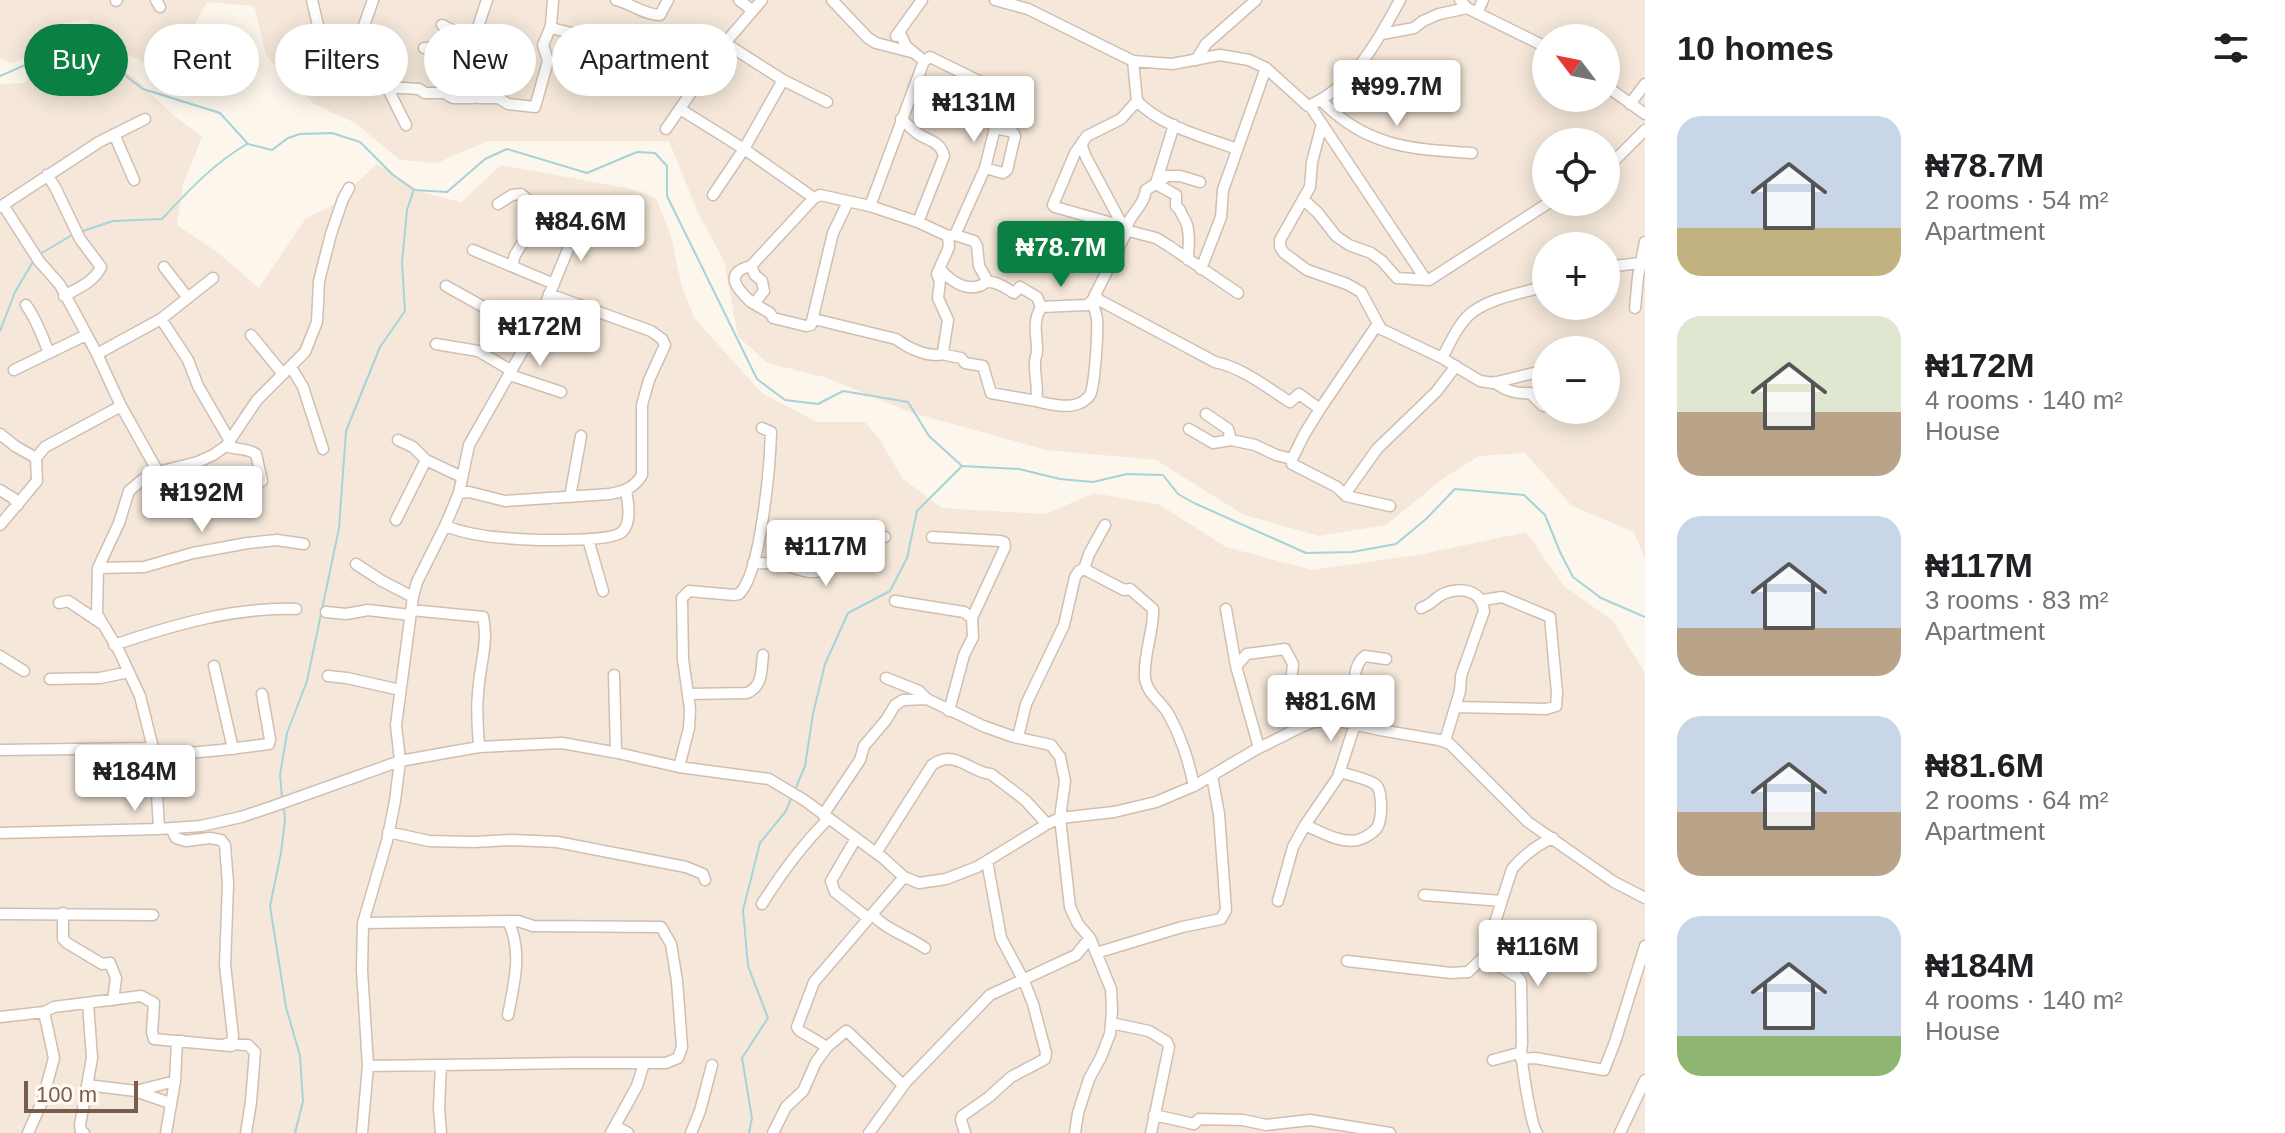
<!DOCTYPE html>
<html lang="en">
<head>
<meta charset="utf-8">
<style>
  body { margin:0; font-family:Helvetica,sans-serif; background:#f2f2f2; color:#202124; height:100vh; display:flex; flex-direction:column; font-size:30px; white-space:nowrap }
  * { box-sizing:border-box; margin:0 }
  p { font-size:26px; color:#757577 }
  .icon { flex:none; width:44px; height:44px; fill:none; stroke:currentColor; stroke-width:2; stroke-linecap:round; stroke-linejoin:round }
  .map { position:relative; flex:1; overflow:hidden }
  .sheet { display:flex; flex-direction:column; background:#fff; width:640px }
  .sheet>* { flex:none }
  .hud { position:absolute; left:24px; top:24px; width:760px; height:72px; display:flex; gap:16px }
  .needle { width:52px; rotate:302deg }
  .controls { position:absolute; left:1532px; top:24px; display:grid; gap:16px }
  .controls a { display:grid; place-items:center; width:88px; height:88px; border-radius:50%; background:#fff; box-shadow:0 4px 20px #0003; font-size:40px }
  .scale { position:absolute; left:24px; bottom:20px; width:114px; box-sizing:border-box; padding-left:8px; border:4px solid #7a5c4d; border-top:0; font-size:22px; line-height:28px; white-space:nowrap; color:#7a5c4d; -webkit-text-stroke:6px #fffaf3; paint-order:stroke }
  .price { position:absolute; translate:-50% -68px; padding:0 18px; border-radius:8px; background:#fff; color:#222; font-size:26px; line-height:52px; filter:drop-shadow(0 2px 4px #0008) }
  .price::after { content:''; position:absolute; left:50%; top:48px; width:24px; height:18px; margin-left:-12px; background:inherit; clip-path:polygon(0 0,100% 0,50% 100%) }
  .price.active { background:#0b8043; color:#fff }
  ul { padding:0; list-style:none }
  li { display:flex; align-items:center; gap:24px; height:200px; padding:0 32px }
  li span { display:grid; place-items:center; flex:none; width:224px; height:160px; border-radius:24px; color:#555 }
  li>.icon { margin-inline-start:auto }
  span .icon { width:96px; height:96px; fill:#fffc; stroke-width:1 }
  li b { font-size:34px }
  h2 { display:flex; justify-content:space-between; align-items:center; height:96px; padding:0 32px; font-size:34px }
  .chip { padding:0 28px; border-radius:36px; background:#fff; box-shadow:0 4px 20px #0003; font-size:28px; line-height:72px }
  .chip.active { background:#0b8043; color:#fff }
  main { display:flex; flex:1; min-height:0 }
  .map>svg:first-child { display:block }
  .residential { fill:#f5e8da; fill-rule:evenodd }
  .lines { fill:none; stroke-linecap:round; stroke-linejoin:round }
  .stream { stroke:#a5d3da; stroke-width:2 }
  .minor-casing { stroke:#d1beb0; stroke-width:13 }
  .minor { stroke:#fff; stroke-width:10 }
</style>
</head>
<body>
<main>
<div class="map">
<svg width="1645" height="1133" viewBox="0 0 1645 1133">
  <rect width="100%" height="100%" fill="#fdf6ec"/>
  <path class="residential" d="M0 0H1645V559L1634 532 1572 506 1525 453 1479 456 1444 478 1386 525 1319 536 1244 515 1156 460 1047 450 912 413 824 377 767 363 738 336 724 261 698 213 669 141H488L437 163 400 160 355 123 314 104 266 56 254 6 207 2 185 43 146 64 111 45 87 20 61 24 39 52 11 63 0 58ZM1546 38H1606V98H1546ZM1546 142H1606V202H1546ZM1546 246H1606V306H1546ZM1546 350H1606V410H1546Z
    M75 39 136 79 171 113 202 137 183 185 177 225 217 252 259 288 306 218 331 206 377 164 424 193 461 202 501 165 627 188 656 198 671 236 682 288 695 319 763 394 817 422H865L880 440 903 479 942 508 1045 514 1094 493 1160 505 1226 547 1312 570 1423 554 1526 532 1564 586 1613 621 1645 673V1133H0V84L24 83 46 59Z"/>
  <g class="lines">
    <path class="stream" d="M0 76 32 62 57 36 80 41 143 89 220 113 248 144 272 150 288 138 300 134 332 133 360 142 392 174 414 190 447 192 485 159 507 149 587 173 637 152 655 153 667 166V196L757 379 785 400 818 404 843 391 908 402 929 436 962 466 1019 469 1060 479 1093 482 1127 474 1163 475 1178 494 1194 503 1306 553 1352 552 1396 544 1426 519 1455 489 1524 495 1545 515 1560 552 1573 577 1601 598 1645 617
      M80 232 113 221 162 219C188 191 214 163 247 144
      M38 255 74 234
      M0 331 15 292 34 260
      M795 790 805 766 813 714 825 664 848 613 890 591 907 558 917 511 961 467
      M282 798 280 775 287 733 307 681 339 528 346 431 380 347 405 311 402 262 407 210 413 192
      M284 808 285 820 281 853 270 906 286 1007 300 1056 303 1101 295 1133
      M749 1133 752 1118 742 1058 768 1018 748 966 743 910 760 843 786 811 792 796"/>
    <g class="minor-casing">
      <path id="minor" d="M156 0 160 7
        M312 0 327 63 333 70 347 68 350 65 373 0
        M487 0C476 31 464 67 478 98H498L508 104 535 107 548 61 543 45 551 26
        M553 0 551 26 555 29 629 47
        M616 0C632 4 645 15 660 15L668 0
        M739 0 752 10
        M832 0 868 38 876 43 911 52
        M995 0 1028 9 1133 61 1172 64 1220 55 1249 60 1266 68 1308 106C1353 87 1378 41 1400 0
        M1460 0 1467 8 1546 47
        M116 1 117 0
        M1477 13 1483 0
        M442 25 458 33 475 34
        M900 33 906 46 924 61 930 57 989 86 994 91 990 122 995 128 985 168 955 235
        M1382 34 1414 28 1423 21 1439 14 1467 8
        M896 36 922 0
        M725 43 783 80 827 102
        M424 48 440 47 448 60 472 66
        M1196 60 1206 44 1256 0
        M350 64 387 87 406 125
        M1606 86 1645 114
        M387 87 419 89 425 93H444L453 98H473L476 96
        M1321 100C1366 147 1410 149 1472 153
        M1137 101C1162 127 1205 137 1237 149
        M1630 104 1645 84
        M1310 106 1322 124 1312 162 1310 187 1280 240V247L1284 253 1307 270 1347 284 1361 292 1381 329 1442 358 1480 381 1493 383 1546 370
        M680 109 744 149 814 198
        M901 119C907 124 912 129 918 134 929 141 940 141 944 156L918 222
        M1322 124 1426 280
        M666 129 725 43 762 0
        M114 134 134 180
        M1083 141 1082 147 1086 157 1125 230 1156 238 1169 246 1238 293
        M985 168 1003 173 1007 170 1015 136 1013 132 995 128
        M1606 169 1645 130
        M47 175 55 187 80 239 101 267C94 282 78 288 64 296
        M1156 183 1174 125
        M1156 184 1176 195V206L1180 210C1182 217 1188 222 1188 230 1190 239 1188 250 1188 260
        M713 195 744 149 783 80
        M1303 199 1318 213 1336 236 1349 245 1371 253 1382 261 1397 278 1429 280 1550 202
        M498 204 512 195 521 194 542 212
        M3 205 39 261 60 285 97 354 121 406 158 472
        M870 206 924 61
        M0 207 99 142 145 119
        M1122 226 1055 207 1053 205 1075 153 1087 136 1121 119 1137 101 1133 61
        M948 236 949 247 937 274 940 281 938 298 948 320 943 352 946 355 961 358 965 363 983 366 991 393 1036 401
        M473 250 554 284
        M514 266 513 262 515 255 546 205
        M751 266 755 275 762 281 764 291 756 301 751 302C738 290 722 273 751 266L814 198 820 195 870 206 918 222 948 236 955 235 974 241 977 246 979 266 988 282
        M164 267 188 298
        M1606 267 1640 263
        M940 269C949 279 964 291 979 286 989 283 979 282 991 282 1000 283 1007 289 1014 293L1020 287 1037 297 1041 307C1032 323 1037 334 1037 350 1037 359 1035 354 1035 363 1034 376 1039 387 1036 401 1049 404 1068 409 1080 403 1082 403 1089 397 1090 395 1095 385 1098 331 1097 319 1096 313 1094 307 1092 301
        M1201 269 1221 217 1223 190 1266 68
        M446 286 532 334
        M1096 296 1099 300 1215 362C1243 368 1266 387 1290 402L1299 394 1320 409
        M751 302 770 313 773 318 806 326 811 325 833 233 848 202
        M26 305C37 320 42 336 49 353
        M1041 307 1087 305 1092 301 1125 235C1127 214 1144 208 1146 190L1167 176H1180L1200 182
        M1635 308 1638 277 1645 242
        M161 319 188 360 198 386 230 441
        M814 319 896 339C908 348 928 358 944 354
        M1377 325 1320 409 1305 433 1292 459V464L1337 487 1346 496 1390 506
        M251 335 283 374
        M436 344 478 351 512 371
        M97 354 161 319 213 278
        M1442 358C1451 342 1459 321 1474 311 1494 297 1523 293 1546 286
        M291 367 303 387 323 449
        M14 370 86 335
        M510 375 561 392
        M1494 382C1506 391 1516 394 1530 393L1543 406
        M1206 414 1228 429 1231 440
        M1189 429 1213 443 1231 440 1255 445 1276 455 1292 459
        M0 434 15 446 36 458
        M398 440 413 447 426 460 462 477
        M226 446C237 450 247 448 256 454L262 481
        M0 490 13 498 18 505
        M459 493 469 492 505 501 610 494C625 491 634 488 642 475V405L649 380 665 345 662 339 651 331 549 294
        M1345 494 1377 449 1436 392 1456 366
        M570 497 581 436
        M396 520 426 460
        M0 525 37 481 36 458 45 447 121 406
        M445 526C464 533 486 537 506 538 524 540 611 543 622 532 632 523 628 502 626 490
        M932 537 1000 541 1004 542 1005 547 972 618 973 637 964 655 949 711
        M588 539 603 591
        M753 563C762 564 772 562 780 564 796 567 810 577 826 569L831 551 837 545 854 548 863 535 885 537
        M356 564 382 581 413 597
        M98 568 144 567 193 553 248 543 277 540 304 544
        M1084 569 1124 590 1130 589 1153 609C1154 632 1143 654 1145 678 1147 694 1161 701 1169 715 1182 739 1188 759 1194 786
        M895 601 964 612 972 618
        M59 603 68 601 101 623
        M1421 608C1431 605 1435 598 1443 594 1461 587 1481 589 1484 611L1461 676 1460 691 1445 741
        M1226 609 1236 666 1259 748
        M411 610 483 617C489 643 479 668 478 694 476 712 478 729 479 747
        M326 612 346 614 368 610 410 615
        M114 645C173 625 234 607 296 609
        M0 656 24 671
        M214 666 233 749
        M1236 666 1247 654 1285 649 1293 664 1291 682 1299 700 1310 704 1306 725
        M614 675 616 752
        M328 676 347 678 400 690
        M886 678 919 691 927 699 983 726 1014 737 1051 745 1060 757 1065 781 1060 818 1070 907 1078 924 1090 938 1111 989 1112 1011 1110 1034 1101 1057 1089 1079 1078 1113 1075 1133
        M50 679 100 678 129 672
        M689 694 747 693C763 686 761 671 763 655
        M1455 707 1546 709 1556 706 1557 693 1550 617 1502 597 1483 600
        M1347 723C1349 716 1352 709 1353 702 1356 687 1351 666 1365 656L1386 659
        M1018 737 1026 704 1064 625 1075 577 1079 571 1084 569 1089 554 1105 525
        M0 750 153 748
        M155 756 221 750 269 744 270 739 262 694
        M679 767 689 728 690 709 683 659 682 598 689 591 734 595 739 594C761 574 770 465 771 432L762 428
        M823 815 860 760 864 746 886 720 895 705 903 700 927 699
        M1305 825C1321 832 1341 844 1358 840 1365 838 1375 832 1378 826 1382 817 1383 790 1375 784 1365 778 1350 775 1339 772
        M159 829 155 756 140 696 119 651 97 614 98 568 119 523 129 491 142 480 158 472 198 462 213 455 226 446 257 400 305 352 317 322 319 281 331 234 343 199 349 188
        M388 832 429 841 474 842 512 840 557 842 686 867 703 874 705 880
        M0 833 159 829 201 826 241 817 274 806 400 761 479 747 562 743 618 753 679 767 769 779 804 800 883 858 904 877 919 883 946 879 977 867 1047 824 1060 818 1114 812 1156 802 1194 786 1255 750 1309 723 1330 719 1380 730 1439 740 1450 744 1528 822 1614 882 1645 898
        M855 840 831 881 835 892 868 918
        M876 853 932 765C956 748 970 773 991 774L1025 800 1047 824
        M1424 895 1502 901
        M1278 901 1293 847 1305 825 1338 777 1355 724
        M762 904C782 872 801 846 828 819
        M63 913V939L67 943 102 964 110 963 116 978 113 1000
        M0 914 153 915
        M872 914C886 930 908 936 925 948
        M363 923 518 921 533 926 661 927 671 944 677 981 682 1047 678 1058 666 1063H570L368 1066
        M1096 953 1182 927 1221 919 1226 910 1219 814 1212 776
        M1484 957 1519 978 1521 982 1522 1044C1519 1053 1531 1125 1537 1133
        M1347 961 1451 973 1468 972 1484 957 1512 869C1524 855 1536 845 1553 838
        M508 1015C514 984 523 951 508 921
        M0 1017 44 1012 54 1007 141 996 154 1003 152 1032 154 1039 231 1046 233 1036 225 965 228 884 225 845 221 840 210 838 186 841 176 838 171 828
        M1111 1023 1149 1031 1167 1042 1169 1047 1151 1133
        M226 1044 248 1045 255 1052 251 1102 246 1133
        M827 1047 800 1031 797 1027 814 982 904 877
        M1521 1059 1535 1058 1604 1070 1615 1042 1645 946
        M1493 1060 1519 1053
        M441 1065 439 1108 441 1133
        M87 1085 136 1091 175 1081
        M138 1092 170 1103
        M1154 1115 1194 1124 1199 1119 1243 1120 1266 1125 1310 1120 1390 1133
        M615 1126 628 1133
        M28 1133 42 1102 54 1058 44 1012
        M84 1133 81 1132 80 1125 92 1058 88 1003
        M166 1133 175 1081 177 1041H182
        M362 1133 368 1066 362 970 363 923 387 841 395 801 400 761 396 725 413 597 417 582 445 526 459 493 469 445 535 329 581 218
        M611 1133 637 1086 644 1063
        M691 1133 700 1111 712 1065
        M773 1133 786 1107 803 1091 816 1062 827 1047 846 1031 849 1033 903 1085
        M869 1133 906 1082 990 995 1076 955 1090 938
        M965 1133 961 1120 962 1116 989 1097 1011 1077 1045 1059 1046 1053 1033 1004 1024 981 1001 938 987 861
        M1620 1133 1645 1080"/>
    </g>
    <use href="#minor" class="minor"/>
  </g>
</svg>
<div class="controls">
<a><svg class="needle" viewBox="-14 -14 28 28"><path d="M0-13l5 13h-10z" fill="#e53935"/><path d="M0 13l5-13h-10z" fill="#757577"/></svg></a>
<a><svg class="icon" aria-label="locate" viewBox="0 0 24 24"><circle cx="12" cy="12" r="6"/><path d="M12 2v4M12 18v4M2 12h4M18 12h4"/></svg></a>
<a>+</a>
<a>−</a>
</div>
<div class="scale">100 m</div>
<b class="price" style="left:1397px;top:128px">₦99.7M</b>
<b class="price" style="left:974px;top:144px">₦131M</b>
<b class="price" style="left:581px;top:263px">₦84.6M</b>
<b class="price active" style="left:1061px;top:289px">₦78.7M</b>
<b class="price" style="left:540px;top:368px">₦172M</b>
<b class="price" style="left:202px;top:534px">₦192M</b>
<b class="price" style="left:826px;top:588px">₦117M</b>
<b class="price" style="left:1331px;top:743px">₦81.6M</b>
<b class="price" style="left:135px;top:813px">₦184M</b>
<b class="price" style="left:1538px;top:988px">₦116M</b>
<div class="hud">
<a class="chip active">Buy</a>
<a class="chip">Rent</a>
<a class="chip">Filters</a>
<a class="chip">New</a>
<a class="chip">Apartment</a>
</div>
</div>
<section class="sheet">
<h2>10 homes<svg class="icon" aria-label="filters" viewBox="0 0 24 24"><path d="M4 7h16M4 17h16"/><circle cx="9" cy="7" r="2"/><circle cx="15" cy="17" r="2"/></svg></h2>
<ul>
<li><span style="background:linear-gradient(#c9d6e8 70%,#c2b280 0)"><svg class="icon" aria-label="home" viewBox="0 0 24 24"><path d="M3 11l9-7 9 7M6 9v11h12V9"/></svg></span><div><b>₦78.7M</b><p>2 rooms · 54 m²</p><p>Apartment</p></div></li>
<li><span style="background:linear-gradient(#dfe7d0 60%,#b9a48a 0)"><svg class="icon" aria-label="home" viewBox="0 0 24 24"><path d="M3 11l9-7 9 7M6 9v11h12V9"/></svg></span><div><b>₦172M</b><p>4 rooms · 140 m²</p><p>House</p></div></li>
<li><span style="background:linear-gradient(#c9d6e8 70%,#b9a48a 0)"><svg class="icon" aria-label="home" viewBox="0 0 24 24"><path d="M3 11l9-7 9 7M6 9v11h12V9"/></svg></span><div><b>₦117M</b><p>3 rooms · 83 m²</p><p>Apartment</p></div></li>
<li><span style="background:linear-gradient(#c9d6e8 60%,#b9a48a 0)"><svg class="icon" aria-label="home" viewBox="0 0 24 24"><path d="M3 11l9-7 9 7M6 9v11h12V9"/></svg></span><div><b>₦81.6M</b><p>2 rooms · 64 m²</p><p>Apartment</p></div></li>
<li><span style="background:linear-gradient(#c9d6e8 75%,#8fb573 0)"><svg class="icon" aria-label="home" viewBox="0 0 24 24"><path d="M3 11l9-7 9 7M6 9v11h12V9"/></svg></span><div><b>₦184M</b><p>4 rooms · 140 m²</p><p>House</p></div></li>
</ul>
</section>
</main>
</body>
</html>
